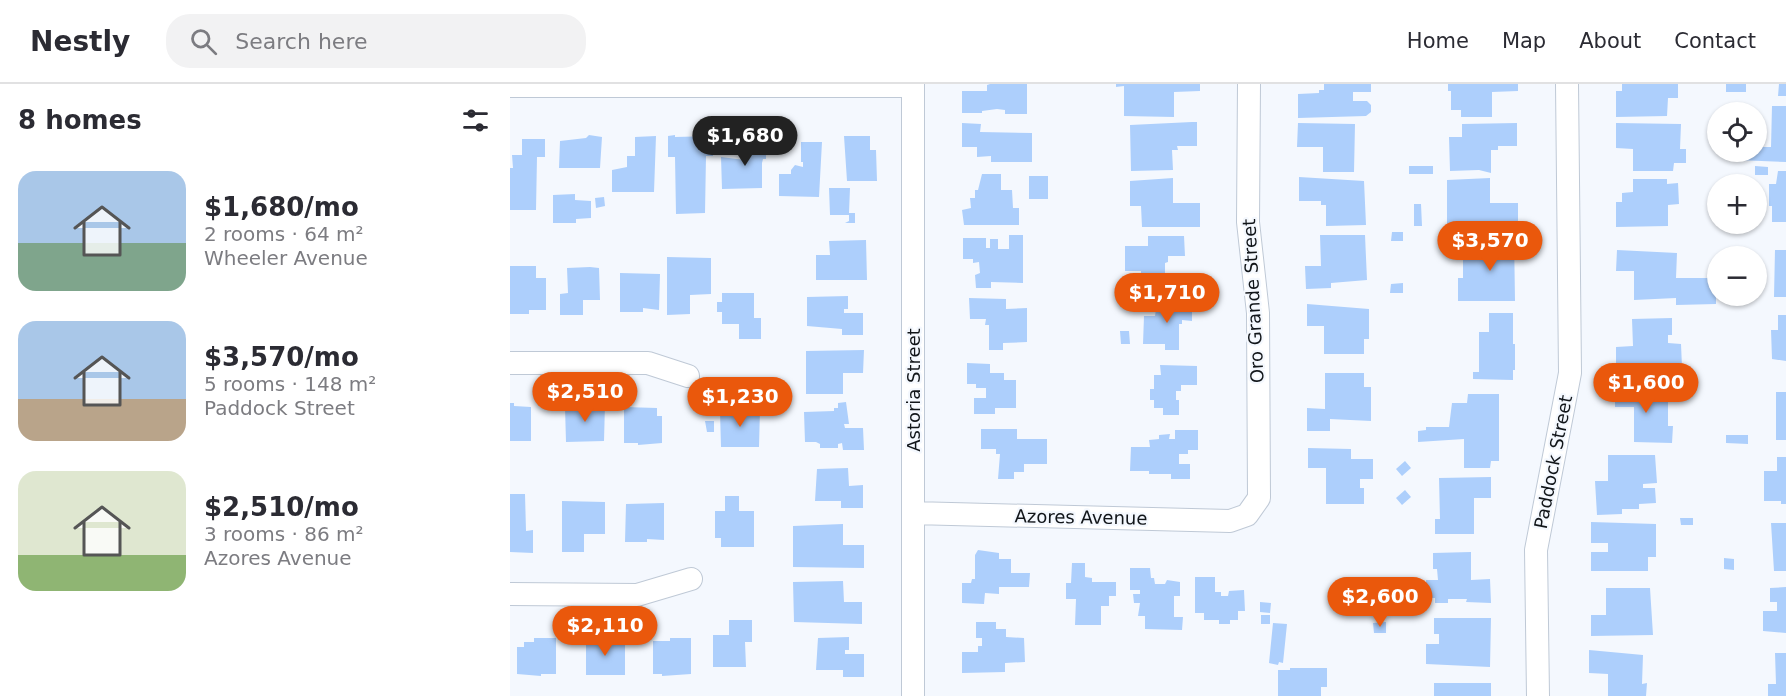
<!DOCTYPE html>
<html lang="en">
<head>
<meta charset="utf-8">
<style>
  body { margin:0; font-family:"DejaVu Sans",sans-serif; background:#f2f2f3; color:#2b2b33; height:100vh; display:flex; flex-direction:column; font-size:22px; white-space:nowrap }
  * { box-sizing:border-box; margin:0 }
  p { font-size:20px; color:#7c7c81 }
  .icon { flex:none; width:33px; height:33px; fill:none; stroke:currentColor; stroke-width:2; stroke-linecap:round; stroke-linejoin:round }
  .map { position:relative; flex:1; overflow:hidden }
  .details { display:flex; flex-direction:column; background:#fff; width:510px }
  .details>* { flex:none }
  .controls { position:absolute; left:1197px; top:18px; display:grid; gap:12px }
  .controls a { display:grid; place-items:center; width:60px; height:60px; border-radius:50%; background:#fff; box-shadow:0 2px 4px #0004; font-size:30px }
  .price { position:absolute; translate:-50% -51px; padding:0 14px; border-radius:21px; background:#ea580c; color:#fff; font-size:20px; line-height:39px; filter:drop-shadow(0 2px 3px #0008) }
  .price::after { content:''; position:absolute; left:50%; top:36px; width:18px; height:14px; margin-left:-9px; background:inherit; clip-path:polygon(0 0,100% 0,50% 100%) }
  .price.selected { background:#222; color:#fff }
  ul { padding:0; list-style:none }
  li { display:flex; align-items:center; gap:18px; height:150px; padding:0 18px }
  li span { display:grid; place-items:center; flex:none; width:168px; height:120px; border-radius:18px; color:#555 }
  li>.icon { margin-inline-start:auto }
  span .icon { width:72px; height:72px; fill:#fffc; stroke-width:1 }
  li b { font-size:26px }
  h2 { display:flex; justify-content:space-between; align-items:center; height:72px; padding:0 18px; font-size:26px }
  header { display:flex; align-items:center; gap:36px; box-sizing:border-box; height:84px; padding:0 30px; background:#fff; border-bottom:2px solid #e1e1e2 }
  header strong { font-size:28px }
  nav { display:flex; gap:33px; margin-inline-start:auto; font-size:21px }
  .search { width:420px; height:54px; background:#f2f2f3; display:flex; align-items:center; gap:15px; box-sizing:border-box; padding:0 21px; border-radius:24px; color:#7c7c81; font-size:22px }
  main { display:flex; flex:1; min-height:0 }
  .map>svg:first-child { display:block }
  .building { fill:#adcffc }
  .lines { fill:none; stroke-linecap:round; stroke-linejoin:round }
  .minor-casing { stroke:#bfc9d6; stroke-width:24 }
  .minor { stroke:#fff; stroke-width:22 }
  .labels { text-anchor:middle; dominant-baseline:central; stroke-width:4.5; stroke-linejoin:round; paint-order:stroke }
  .street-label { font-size:18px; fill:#111519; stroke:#f4f8fe }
</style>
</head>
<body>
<header>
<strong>Nestly</strong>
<div class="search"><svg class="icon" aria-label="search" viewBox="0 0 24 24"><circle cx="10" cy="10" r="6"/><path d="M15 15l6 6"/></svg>Search here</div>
<nav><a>Home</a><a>Map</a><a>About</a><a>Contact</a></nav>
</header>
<main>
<section class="details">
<h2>8 homes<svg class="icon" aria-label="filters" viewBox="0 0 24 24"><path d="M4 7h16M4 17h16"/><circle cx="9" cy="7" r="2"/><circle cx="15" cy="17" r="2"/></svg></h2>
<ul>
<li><span style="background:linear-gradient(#a9c7e8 60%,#7fa58c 0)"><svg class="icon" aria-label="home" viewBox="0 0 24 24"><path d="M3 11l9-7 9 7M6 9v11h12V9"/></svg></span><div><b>$1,680/mo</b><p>2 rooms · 64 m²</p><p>Wheeler Avenue</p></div></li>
<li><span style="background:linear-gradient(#a9c7e8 65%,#b9a48a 0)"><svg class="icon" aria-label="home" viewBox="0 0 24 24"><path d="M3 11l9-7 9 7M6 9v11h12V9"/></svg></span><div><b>$3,570/mo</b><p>5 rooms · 148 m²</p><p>Paddock Street</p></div></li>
<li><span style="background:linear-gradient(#dfe7d0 70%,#8fb573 0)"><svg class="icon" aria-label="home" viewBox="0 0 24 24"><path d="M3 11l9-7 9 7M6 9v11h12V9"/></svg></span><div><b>$2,510/mo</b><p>3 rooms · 86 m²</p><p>Azores Avenue</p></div></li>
</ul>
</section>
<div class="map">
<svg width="1276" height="612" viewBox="0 0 1276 612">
  <rect width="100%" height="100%" fill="#f4f8fe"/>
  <path class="building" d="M517 0V30H495V26L487 25 472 27V29H452V7H477V1L480 0Z
    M606 0H690V7L664 8V33L614 32V2L606 3Z
    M814 0H861V8H843V17H857L861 21V28L856 32 788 34V10L809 9V6H814Z
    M938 0H1008V7L982 8V33H951V26H941V7H938Z
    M1112 0H1168V14H1158L1157 32 1106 33V7H1112Z
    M1216 0H1236V8H1216Z
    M1269 0H1276V12H1268Z
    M1262 22H1276V78L1227 76V68H1246V63H1261Z
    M682 38H687V62H667L668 66H662L663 86 621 87 620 41Z
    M452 39 471 40 470 48 522 49V78H481V72L467 73V63H452Z
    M788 39 845 40 844 88H813V63H787Z
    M1007 39V62H988V66H981V89L969 86 940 87 939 53H952V40Z
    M1106 39 1171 40 1170 65H1176V79H1164L1163 87H1123V65L1106 64Z
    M79 51 92 53 90 84H49L50 57 76 54Z
    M165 51V53L203 52V72H196L195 129 166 130 165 73H158V52Z
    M146 52 144 108H102V86L117 83V72H125V53Z
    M334 52H360V66H366L367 97H337Z
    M236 53H256V75H253L252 79V104L212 105 211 73 235 76Z
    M12 55H35V73H27L26 126H0V84H3L2 71H12Z
    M291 58H312L309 113 269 112V90H281V86L285 81 293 83V78H291Z
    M899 82H923V90H899Z
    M1245 82 1258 83V91H1245Z
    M1268 87H1276V138H1262V122H1259V100H1266Z
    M472 90H491V106H502L503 124H509V141H454L452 126 461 124 460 114H465V106H468Z
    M519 92H538V115H519Z
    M789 93 854 97 856 141 816 142V121H811V117H789Z
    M663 94V119H690V143H632L631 122H620V97Z
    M980 94V119H1008V144L937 142V96Z
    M1123 95H1157V100L1168 99 1169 120 1158 121V142L1106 143V118H1112V109L1123 108Z
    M319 104H340L339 129H345V139H335L339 137V131H320Z
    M65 110V116L81 117V134L66 135V139H43V111Z
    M94 113 95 122 86 124 85 114Z
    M904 120H911L912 142H904Z
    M882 148H893V157H881Z
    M980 150H1004L1005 217H948V194H953V170H968V158H980Z
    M499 151H513V199L481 198V204H466L465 191 470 189 469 178 463 179V175H453V154H476V164H480V155H488V165H499Z
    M810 151H855L857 196 821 199V204L796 205 795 182H811Z
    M638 152H674L675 172H658V178L655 179V202H641V195L631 196V187H615V162H638Z
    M356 156 357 196H306V171H320L319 157Z
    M1107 166 1167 169 1166 194H1206V220L1166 221V214L1124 216V187H1106Z
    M1265 166H1276V213H1264Z
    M157 173 201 174V210L180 211V230L157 231Z
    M0 182H26V194H36V226H19V230H0Z
    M80 183 89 184 90 216H73V231H50V210L58 209 57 184Z
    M110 189 150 190 149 226 133 224V228H110Z
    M893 199V209H880L881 200Z
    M212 209H244V234H251V255H229V240H212V228H207V218H212Z
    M338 212V225H334V229H353V251H332V245L297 242V213Z
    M459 214 496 215V225L517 224V258L493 259V266H479V241H475L476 235H460Z
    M660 215H682V237L672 236V240H669V266H655V260H633L634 232H645L646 225H660Z
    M797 220 859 225V255H854V270H814V242H797Z
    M979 229H1003V260H1005V286H1003V296L963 295V288H969V248H979Z
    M1268 231H1276V277L1262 275 1261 246H1268Z
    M1162 234V251H1158V259L1171 260 1172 283 1106 285V263L1123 262 1122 235Z
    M610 247H619L620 260H611Z
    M354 266 353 289H333V310H296V267Z
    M457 279 480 280V289H494V296H506V324H485V330H464V314H476V304H466V300H457Z
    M650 281 687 282V301H671V307H666V316H669V331H653V324H644V316H640V305H644V291H651Z
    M815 289H854V303H861V337L820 335V347H797V324L815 325Z
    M1105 300H1129V311H1158V342H1163L1162 359 1124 358V323H1105Z
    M1266 308H1276V356H1266Z
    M958 310H989V377H981L980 384H954V355L908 358V347L916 346V343H939L942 319H957Z
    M336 318 339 340H334L335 344H353L354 366H333L332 359 328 360V364H310V360L306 358H295L294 328 324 327V324H328V319Z
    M0 319H4V322L21 323V357H0Z
    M73 320H95L94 357 56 358 55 323H72Z
    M114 323 147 324V332H152V359L128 361V359H114Z
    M228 325H250L249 363H211L210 327H224V332Z
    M195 337H204V348H197Z
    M471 345H507V355H537V380H514V388H504V395H488L490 370H486V365H471Z
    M665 346H688V366H678V370H669V380H680V395H661V390H639V387H620L621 363H640L639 356 649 355V351L660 350 659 355H665Z
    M1216 351H1238V360L1216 359Z
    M798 364 841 365V375H863V395H850V404H854V420H816V384H798Z
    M1098 371H1145L1147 399 1133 400V404H1145L1146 419 1129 420V425H1112V430L1087 431 1085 397H1098Z
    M1267 373H1276V420H1271V417H1254V387H1267Z
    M895 377 901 384 892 392 886 385Z
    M338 384 339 402 353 401V424H331V417H305L307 385Z
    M981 393V414H964V450H925V435H930L929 394Z
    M895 406 901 413 892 421 886 414Z
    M0 410H15L16 447 23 446V469L0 468Z
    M215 412H229V427H244V463H211V454H205V427H215Z
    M52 417 95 418V450H74V468H52Z
    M154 419V456L137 455V458H115L116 420Z
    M1170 434H1183V441H1171Z
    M1081 438 1146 440V473H1138V487H1081V468H1098V459H1081Z
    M1261 439H1276V487H1264Z
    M333 440V461H354V484L283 483V442Z
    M468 466 489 469V475H501V489H520L519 503H489V510L475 509 474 520 452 519V499H461L462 495H465V471Z
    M961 468V496L980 495 981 519 956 518 957 515H938V519H925V514H916V496H928L927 485H923V469Z
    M1214 474 1224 475V486L1214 485Z
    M562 479H575V493L582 494V498H606V512H599V522H591V541H565L566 515H556V499H561Z
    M620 484H640L641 494H644L645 500H655L657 496 670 498V512H664V533H673L672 546 635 545V532H628L630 519H624L623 510H630V506H620Z
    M685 493H705V508H711V512H718L719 507 734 506 735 527H728V536H720V540H709V536H694V529H685Z
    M834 493 852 494V497H845V502H852V522H859V530H851V526H834Z
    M333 497 334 518H352V540L284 538 283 498Z
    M1276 503V549L1253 547V527H1267V518H1260V504Z
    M1096 504H1140L1143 551 1081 552V531H1096Z
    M750 518 761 519 760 529 750 528Z
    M751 531H760V540H751Z
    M924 534H981L980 583 916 580V560H929V550H924Z
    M219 536H242V558H235L236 583H203V551H219Z
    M466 538H486V545H496V553L514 554 515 578 495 579V588L452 589V568H468V562H472V554H466Z
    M876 538V549H864L863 539Z
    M763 539 777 540 773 579 769 578 768 581 759 579Z
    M76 553 115 556V591H76Z
    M339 553V566H335V570H354V593H333V586H306L308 554Z
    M24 554H46V590H31V592L7 590V563H14V558H24Z
    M160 554H181V590L152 592V590H143V557H160Z
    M1079 566 1133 571 1132 600 1137 599 1136 612H1098V590L1079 589Z
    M1265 569H1276V612H1258V600H1266Z
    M780 584H817V603H811V612H768V586H780Z
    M924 599H981V612H924Z"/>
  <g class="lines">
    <g class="minor-casing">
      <path id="minor" d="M0 2H403
        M0 279H138L178 292
        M403 429 720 437 737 431 749 414 748 229 738 138 739 0
        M0 510 127 511 181 495
        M403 612V0
        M1028 612 1026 466 1060 289 1057 0"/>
    </g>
    <use href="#minor" class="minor"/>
  </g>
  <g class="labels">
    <g class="street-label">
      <text transform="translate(743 217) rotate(-93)">Oro Grande Street</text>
      <text transform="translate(403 306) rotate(-90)">Astoria Street</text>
      <text transform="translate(1043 378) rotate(-79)">Paddock Street</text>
      <text transform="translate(571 433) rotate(1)">Azores Avenue</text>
    </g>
  </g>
</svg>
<div class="controls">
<a><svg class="icon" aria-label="locate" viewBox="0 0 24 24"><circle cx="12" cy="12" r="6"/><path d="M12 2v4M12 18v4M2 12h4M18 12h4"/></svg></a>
<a>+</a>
<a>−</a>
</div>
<b class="price selected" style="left:235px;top:83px">$1,680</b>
<b class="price" style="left:980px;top:188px">$3,570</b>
<b class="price" style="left:657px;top:240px">$1,710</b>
<b class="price" style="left:1136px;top:330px">$1,600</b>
<b class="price" style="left:75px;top:339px">$2,510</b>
<b class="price" style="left:230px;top:344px">$1,230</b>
<b class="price" style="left:870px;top:544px">$2,600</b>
<b class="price" style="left:95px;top:573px">$2,110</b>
</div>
</main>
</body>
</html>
